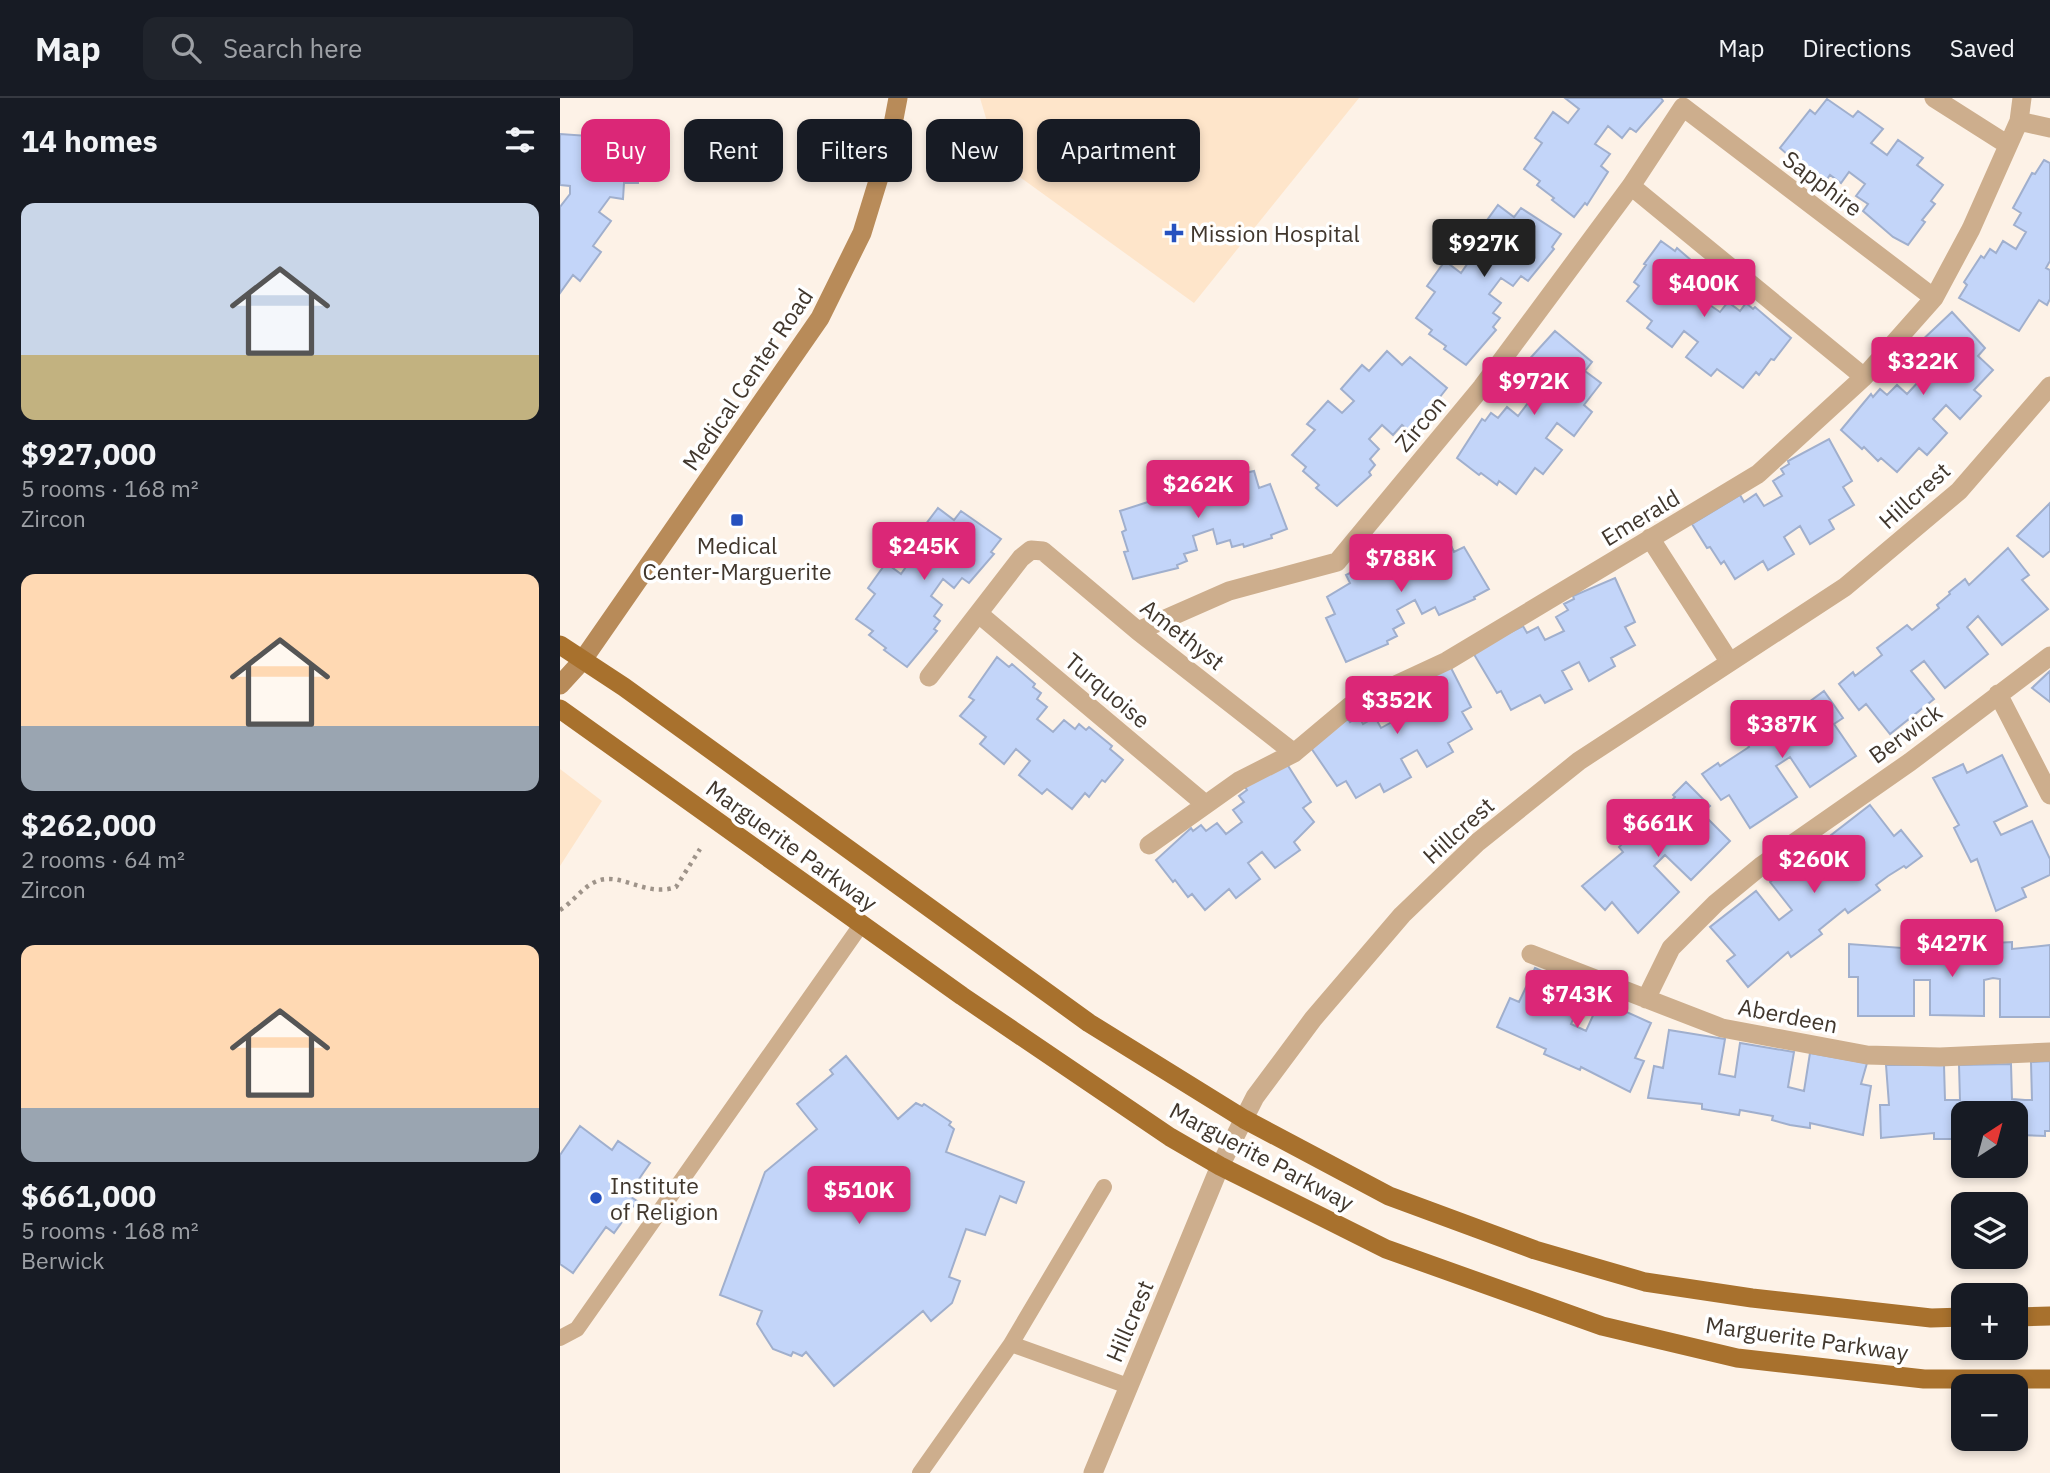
<!DOCTYPE html>
<html lang="en">
<head>
<meta charset="utf-8">
<style>
  body { margin:0; font-family:"IBM Plex Sans",sans-serif; background:#20242c; color:#f1f3f6; height:100vh; display:flex; flex-direction:column; font-size:26px; white-space:nowrap }
  * { box-sizing:border-box; margin:0 }
  p { font-size:23px; color:#9ea1a6 }
  .icon { flex:none; width:38px; height:38px; fill:none; stroke:currentColor; stroke-width:2; stroke-linecap:round; stroke-linejoin:round }
  .map { position:relative; flex:1; overflow:hidden }
  .panel { display:flex; flex-direction:column; background:#171b24; width:560px }
  .panel>* { flex:none }
  .hud { position:absolute; left:21px; top:21px; width:665px; height:63px; display:flex; gap:14px }
  .needle { width:46px; rotate:36deg }
  .controls { position:absolute; left:1391px; top:1003px; display:grid; gap:14px }
  .controls a { display:grid; place-items:center; width:77px; height:77px; border-radius:14px; background:#171b24; box-shadow:0 4px 10px #0003; font-size:35px }
  .price { position:absolute; translate:-50% -60px; padding:0 16px; border-radius:7px; background:#db2777; color:#fff; font-size:23px; line-height:46px; filter:drop-shadow(0 2px 4px #0008) }
  .price::after { content:''; position:absolute; left:50%; top:42px; width:21px; height:16px; margin-left:-10px; background:inherit; clip-path:polygon(0 0,100% 0,50% 100%) }
  .price.current { background:#222; color:#fff }
  ul { padding:0; list-style:none }
  li { display:grid; align-content:center; gap:14px; height:371px; padding:0 21px }
  li span { display:grid; place-items:center; height:217px; border-radius:14px; color:#555 }
  li>.icon { margin-inline-start:auto }
  span .icon { width:126px; height:126px; fill:#fffc; stroke-width:1 }
  li b { font-size:30px }
  h2 { display:flex; justify-content:space-between; align-items:center; height:84px; padding:0 21px; font-size:30px }
  .chip { padding:0 24px; border-radius:14px; background:#171b24; box-shadow:0 4px 10px #0003; font-size:24px; line-height:63px }
  .chip.current { background:#db2777; color:#fff }
  header { display:flex; align-items:center; gap:42px; box-sizing:border-box; height:98px; padding:0 35px; background:#171b24; border-bottom:2px solid #363941 }
  header strong { font-size:33px }
  nav { display:flex; gap:38px; margin-inline-start:auto; font-size:24px }
  .search { width:490px; height:63px; background:#20242c; display:flex; align-items:center; gap:18px; box-sizing:border-box; padding:0 24px; border-radius:14px; color:#9ea1a6; font-size:26px }
  main { display:flex; flex:1; min-height:0 }
  .map>svg:first-child { display:block }
  .built { fill:#fee5ca }
  .building { fill:#c3d5f9; stroke:#a0afcd; stroke-width:2 }
  .lines { fill:none; stroke-linecap:round; stroke-linejoin:round }
  .path { stroke:#9e9389; stroke-width:4.5; stroke-dasharray:3.5 5; stroke-linecap:butt }
  .service { stroke:#cdae8d; stroke-width:16 }
  .minor { stroke:#cdae8d; stroke-width:19 }
  .tertiary { stroke:#cdae8d; stroke-width:19 }
  .secondary { stroke:#b88b59; stroke-width:19 }
  .primary { stroke:#a8712d; stroke-width:19 }
  .poi-dot { fill:#2651bf; stroke:#fff; stroke-width:2.5 }
  .labels { text-anchor:middle; dominant-baseline:central; stroke-width:7; stroke-linejoin:round; paint-order:stroke }
  .street-label { font-size:23px; fill:#41372d; stroke:#fff }
  .poi-label { font-size:23px; fill:#41372d; stroke:#fff; text-anchor:start }
</style>
</head>
<body>
<header>
<strong>Map</strong>
<div class="search"><svg class="icon" aria-label="search" viewBox="0 0 24 24"><circle cx="10" cy="10" r="6"/><path d="M15 15l6 6"/></svg>Search here</div>
<nav><a>Map</a><a>Directions</a><a>Saved</a></nav>
</header>
<main>
<section class="panel">
<h2>14 homes<svg class="icon" aria-label="filters" viewBox="0 0 24 24"><path d="M4 7h16M4 17h16"/><circle cx="9" cy="7" r="2"/><circle cx="15" cy="17" r="2"/></svg></h2>
<ul>
<li><span style="background:linear-gradient(#c9d6e8 70%,#c2b280 0)"><svg class="icon" aria-label="home" viewBox="0 0 24 24"><path d="M3 11l9-7 9 7M6 9v11h12V9"/></svg></span><div><b>$927,000</b><p>5 rooms · 168 m²</p><p>Zircon</p></div></li>
<li><span style="background:linear-gradient(#ffd9b3 70%,#9aa5b1 0)"><svg class="icon" aria-label="home" viewBox="0 0 24 24"><path d="M3 11l9-7 9 7M6 9v11h12V9"/></svg></span><div><b>$262,000</b><p>2 rooms · 64 m²</p><p>Zircon</p></div></li>
<li><span style="background:linear-gradient(#ffd9b3 75%,#9aa5b1 0)"><svg class="icon" aria-label="home" viewBox="0 0 24 24"><path d="M3 11l9-7 9 7M6 9v11h12V9"/></svg></span><div><b>$661,000</b><p>5 rooms · 168 m²</p><p>Berwick</p></div></li>
</ul>
</section>
<div class="map">
<svg width="1490" height="1375" viewBox="0 0 1490 1375">
  <rect width="100%" height="100%" fill="#fdf2e7"/>
  <path class="built" d="M420 0H799L634 205 439 64Z
    M0 671 42 703 0 768Z"/>
  <path class="building" d="M1005 0H1101L1103 3 1076 34 1070 30 1062 40 1048 28 1035 46 1050 56 1041 68 1048 74 1027 107 1025 105 1014 119 992 102 994 100 977 87 980 83 964 71 982 45 975 40 993 14 1008 25 1019 11Z
    M1267 1 1293 19 1298 13 1323 31 1311 45 1327 57 1338 42 1363 60 1357 67 1383 87 1371 103 1375 106 1362 122 1365 124 1348 147 1333 139 1303 113 1308 106 1296 98 1305 86 1289 74 1281 85 1270 77 1265 84 1256 77 1254 80 1220 50 1250 12 1255 16Z
    M29 29 64 32V40L81 42 78 85H64L63 101 50 99 39 114 51 123 33 148 41 154 20 183 13 177 0 195V109L10 96V88L0 87V36L28 38Z
    M1484 62 1490 65V163L1486 170 1490 172V201L1487 207 1479 202 1459 233 1399 200 1407 187 1404 184 1421 158 1424 160 1430 151 1436 155 1443 143 1456 151 1466 134 1454 127 1461 115 1453 110 1472 75 1475 76Z
    M938 107 954 119 961 110 1001 136 992 149 994 151 968 183 961 178 953 188 941 180 929 196 941 205 933 215 940 220 933 229 936 232 906 267 884 251 886 248 869 236 872 232 856 220 875 194 867 188 885 163 901 175 912 159 896 148 914 123 922 129Z
    M1101 143 1115 153 1117 150 1147 176 1142 184 1152 192 1144 203 1160 214 1168 204 1180 213 1186 205 1193 211 1195 209 1231 240 1214 262 1211 261 1199 277 1196 274 1183 290 1157 271 1151 278 1126 259 1138 244 1124 233 1112 249 1087 230 1092 223 1067 203 1079 188 1074 184 1086 167 1084 166Z
    M1392 214 1425 250 1418 258 1433 272 1414 292 1421 298 1400 321 1386 307 1373 321 1387 335 1367 357 1359 350 1337 374 1321 360 1318 363 1304 349 1302 351 1281 332 1311 296 1313 299 1320 291 1327 297 1337 287 1347 296 1361 281 1351 272 1360 263 1353 257 1361 249 1358 246Z
    M995 233 1032 264 1025 273 1041 285 1024 307 1032 314 1014 338 997 325 986 340 1002 352 983 376 975 370 956 396 939 383 937 387 921 375 919 377 897 360 922 321 925 323 931 315 938 320 947 309 958 318 971 301 959 293 967 282 961 277 967 269 964 267Z
    M827 253 842 267 850 259 887 290 858 327 856 325 849 333 842 327 833 337 822 327 809 341 819 351 810 361 815 367 809 374 811 377 777 408 756 390 759 387 743 373 746 369 732 357 755 332 747 326 768 303 782 315 794 303 781 291 802 267 809 273Z
    M1269 341 1292 383 1283 389 1294 407 1269 422 1274 431 1250 446 1240 428 1224 439 1234 456 1208 472 1203 463 1175 481 1164 463 1161 466 1150 449 1147 450 1132 426 1180 397 1184 404 1196 396 1204 408 1222 398 1213 383 1224 376 1221 371 1229 366 1228 363Z
    M664 370 667 379 694 373 699 390 710 386 727 431 711 437 712 440 684 449 683 446 672 449 670 442 657 446 653 431 633 438 637 452 624 456 627 463 617 467 618 470 573 481 564 454 568 453 562 434 566 432 560 413 591 403 588 395 618 385 623 403 640 398 634 379Z
    M1490 405V453L1483 459 1457 438Z
    M378 410 394 422 401 413 441 441 431 454 434 456 409 485 402 480 394 490 383 481 371 498 382 507 374 518 380 523 374 531 377 533 347 569 324 552 326 550 309 537 313 533 296 521 315 496 308 490 326 465 341 476 352 460 338 450 355 426 362 431Z
    M887 439 894 454 904 449 929 491 914 499 915 501 879 517 875 509 862 516 855 502 837 512 844 525 833 531 837 538 827 543 828 546 786 564 766 520 775 516 767 499 790 485 786 477 814 463 822 479 838 471 830 455 857 441 861 448Z
    M1448 450 1469 477 1462 482 1488 511 1442 547 1418 518 1407 529 1428 556 1385 590 1364 563 1351 573 1374 601 1330 636 1306 606 1299 612 1279 586 1293 574 1295 578 1322 557 1317 550 1347 527 1352 532 1379 510 1377 507 1390 496 1389 494 1405 481 1409 487Z
    M1055 480 1075 524 1065 529 1075 547 1051 560 1055 568 1029 583 1019 564 1002 573 1012 591 985 605 980 597 951 612 941 593 937 595 912 553 963 528 967 535 978 529 985 542 1004 533 996 519 1008 512 1004 506 1014 501 1013 498Z
    M437 559 449 569 452 566 475 586 473 589 481 595 477 601 487 609 477 621 493 634 504 622 515 631 519 626 526 632 529 629 552 648 550 651 563 662 545 684 542 682 529 699 525 695 512 711 487 691 482 696 459 677 470 663 456 651 444 666 420 646 426 639 400 618 414 602 409 599Z
    M889 566 911 609 902 614 912 631 888 645 893 654 867 669 857 652 841 661 851 679 824 694 820 686 796 700 786 683 777 688 749 647 788 621 790 624 799 618 803 626 815 619 821 630 839 620 831 605 842 599 839 594Z
    M1490 573V604L1472 590Z
    M1264 593 1283 620 1274 626 1296 658 1250 689 1230 659 1216 668 1237 699 1190 730 1169 697 1161 702 1142 676 1158 665 1160 668 1189 649 1186 644 1217 622 1219 626Z
    M1442 657 1467 708 1434 724 1441 737 1472 723 1490 761V777L1462 790 1466 799 1436 813 1417 761 1411 764 1394 730 1399 727 1373 680 1403 666 1407 675Z
    M725 663 751 704 743 710 754 724 734 744 740 752 715 770 702 754 688 765 700 781 676 800 669 791 645 812 632 796 628 799 615 782 613 784 596 762 631 730 633 733 641 727 646 733 657 725 666 736 682 724 673 712 684 704 679 698 687 692 685 689Z
    M1126 684 1150 708 1142 715 1170 743 1131 782 1105 757 1094 768 1119 794 1078 835 1052 804 1045 812 1022 788 1063 754 1059 749 1086 723 1090 728 1103 715 1101 713 1115 699 1113 697Z
    M1310 707 1334 738 1341 732 1362 758 1346 770 1344 768 1328 778 1316 787 1320 792 1288 815 1285 811 1259 832 1262 836 1231 859 1228 854 1188 889 1167 863 1175 857 1150 829 1196 793 1219 822 1232 812 1210 784 1253 751 1275 779 1282 775 1288 770 1266 741Z
    M1452 844V851L1490 847V919H1440V881L1433 880 1424 882V918L1370 917V882H1354V918H1298V879H1289V846L1342 850V845H1380V850H1414V846Z
    M975 870 1026 893 1011 926 1026 933 1040 902 1091 925 1075 960 1084 963 1070 994 1021 969 1020 972 984 956 986 951 937 929 950 900 959 904Z
    M1109 932 1165 941 1159 976 1175 979 1180 945 1234 954 1228 989 1244 993 1250 955 1307 965 1301 986 1311 988 1303 1037 1250 1025V1030L1230 1027 1212 1022 1213 1018 1180 1012 1179 1017 1142 1011V1006L1088 1000 1094 968 1103 970Z
    M286 958 338 1021 356 1005 362 1008 364 1006 391 1024 389 1027 394 1031 386 1054 464 1084 456 1105 440 1098 425 1137 406 1131 389 1179 400 1183 392 1205 371 1223 363 1213 274 1288 246 1254 242 1258 233 1254 231 1258 213 1251 197 1226 202 1213 160 1197 205 1074 257 1031 237 1006 273 976 270 972Z
    M1490 963V1033H1485V1038L1456 1037V1015H1404V1041H1374V1035L1321 1040 1320 1007H1329L1326 967H1384L1385 1002H1400L1399 967 1451 966 1452 1001 1465 1002H1472L1471 964Z
    M20 1028 52 1052 58 1043 90 1065 68 1097 77 1103 54 1135 46 1129 13 1175 0 1166V1057Z"/>
  <g class="lines">
    <path class="path" d="M0 812C13 804 23 789 35 784 60 772 85 800 116 789L140 751"/>
    <path class="service" d="M0 1240 17 1231 301 827
      M451 1246 568 1288
      M360 1375 451 1246 544 1089"/>
    <path class="minor" d="M1374 0 1448 47
      M1459 23 1490 30
      M1071 88 1304 279
      M1090 440 1169 563
      M419 516 645 706
      M578 533 669 493 777 464 922 289 1071 88 1123 9 1374 200
      M369 579 461 460 471 452 483 453 578 533 734 655
      M1438 596 1490 697
      M589 747 679 683 734 655 790 608 887 563 1198 376 1304 279 1374 200 1411 131 1459 23 1462 0
      M971 856 1162 930 1307 957 1380 959 1490 954
      M1086 901 1111 850 1156 805 1201 768 1350 664 1490 558"/>
    <path class="tertiary" d="M533 1375 660 1068 695 999 753 921 842 817 918 744 1019 663 1285 489 1399 393 1490 288"/>
    <path class="secondary" d="M0 587 22 563 260 220 302 135 329 47 338 0"/>
    <path class="primary" d="M0 547 64 589 529 925 684 1021 829 1098 975 1152 1085 1184 1192 1200 1371 1220 1404 1219
      M0 611 402 898 610 1039 660 1068 826 1151 1042 1228 1177 1260 1364 1281H1490
      M1456 1219 1490 1218"/>
  </g>
  <g class="poi-dot">
    <path d="M610.5 124.5h7v7h7v7h-7v7h-7v-7h-7v-7h7z"/>
    <rect x="170" y="415" width="14" height="14" rx="3.5"/>
    <circle cx="36" cy="1100" r="7"/>
  </g>
  <g class="labels">
    <g class="street-label">
      <text transform="translate(1263 85) rotate(37)">Sapphire</text>
      <text transform="translate(187 281) rotate(-56)">Medical Center Road</text>
      <text transform="translate(860 325) rotate(-50)">Zircon</text>
      <text transform="translate(1354 397) rotate(-42)">Hillcrest</text>
      <text transform="translate(1080 419) rotate(-31)">Emerald</text>
      <text transform="translate(623 536) rotate(38)">Amethyst</text>
      <text transform="translate(548 592) rotate(40)">Turquoise</text>
      <text transform="translate(1345 635) rotate(-36)">Berwick</text>
      <text transform="translate(898 732) rotate(-42)">Hillcrest</text>
      <text transform="translate(232 747) rotate(36)">Marguerite Parkway</text>
      <text transform="translate(1228 917) rotate(11)">Aberdeen</text>
      <text transform="translate(702 1058) rotate(28)">Marguerite Parkway</text>
      <text transform="translate(569 1223) rotate(-67)">Hillcrest</text>
      <text transform="translate(1247 1240) rotate(8)">Marguerite Parkway</text>
    </g>
    <g class="poi-label">
      <text x="630" y="135">Mission Hospital</text>
      <text x="177" y="447" text-anchor="middle">Medical<tspan x="177" dy="26">Center-Marguerite</tspan></text>
      <text x="50" y="1087">Institute<tspan x="50" dy="26">of Religion</tspan></text>
    </g>
  </g>
</svg>
<div class="controls">
<a><svg class="needle" viewBox="-14 -14 28 28"><path d="M0-13l5 13h-10z" fill="#e53935"/><path d="M0 13l5-13h-10z" fill="#9ea1a6"/></svg></a>
<a><svg class="icon" aria-label="layers" viewBox="0 0 24 24"><path d="M12 4l9 5-9 5-9-5zM3 14l9 5 9-5"/></svg></a>
<a>+</a>
<a>−</a>
</div>
<b class="price current" style="left:924px;top:181px">$927K</b>
<b class="price" style="left:1144px;top:221px">$400K</b>
<b class="price" style="left:1363px;top:299px">$322K</b>
<b class="price" style="left:974px;top:319px">$972K</b>
<b class="price" style="left:638px;top:422px">$262K</b>
<b class="price" style="left:364px;top:484px">$245K</b>
<b class="price" style="left:841px;top:496px">$788K</b>
<b class="price" style="left:837px;top:638px">$352K</b>
<b class="price" style="left:1222px;top:662px">$387K</b>
<b class="price" style="left:1098px;top:761px">$661K</b>
<b class="price" style="left:1254px;top:797px">$260K</b>
<b class="price" style="left:1392px;top:881px">$427K</b>
<b class="price" style="left:1017px;top:932px">$743K</b>
<b class="price" style="left:299px;top:1128px">$510K</b>
<div class="hud">
<a class="chip current">Buy</a>
<a class="chip">Rent</a>
<a class="chip">Filters</a>
<a class="chip">New</a>
<a class="chip">Apartment</a>
</div>
</div>
</main>
</body>
</html>
